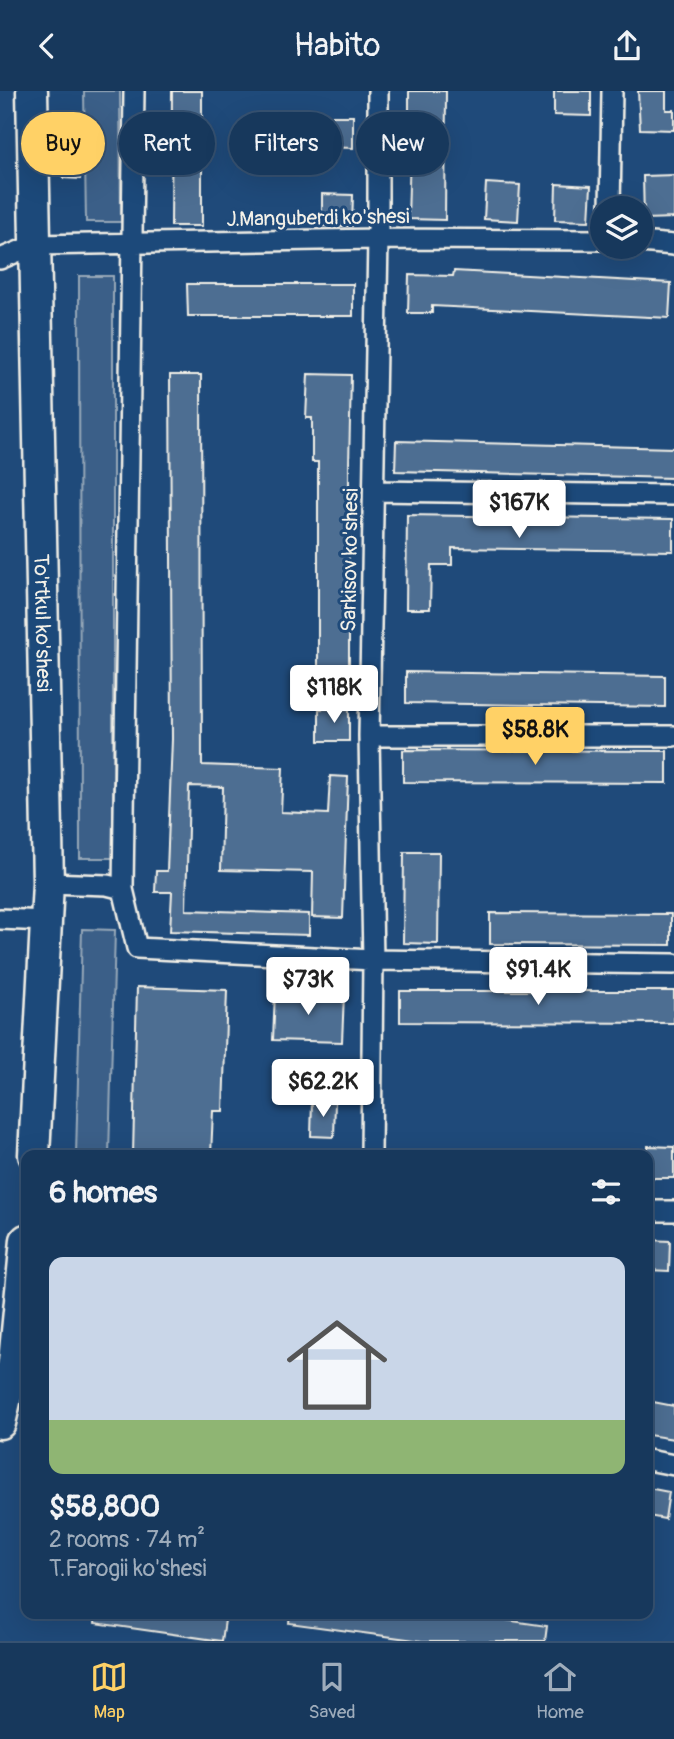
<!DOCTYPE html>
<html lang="en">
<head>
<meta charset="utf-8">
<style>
  body { margin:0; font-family:Pangolin,sans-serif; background:#244365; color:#f1f3f6; height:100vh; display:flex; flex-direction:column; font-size:26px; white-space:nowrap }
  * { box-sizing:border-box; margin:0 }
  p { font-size:23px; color:#9eacbb }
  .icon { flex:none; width:38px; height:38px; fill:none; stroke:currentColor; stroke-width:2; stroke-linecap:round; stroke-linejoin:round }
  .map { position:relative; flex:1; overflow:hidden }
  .side { position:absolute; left:21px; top:1059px; width:632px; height:469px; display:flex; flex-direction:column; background:#17385c; border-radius:14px; box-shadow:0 7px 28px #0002,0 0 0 2px #365272 }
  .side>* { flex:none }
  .hud { position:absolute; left:21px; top:21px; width:634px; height:63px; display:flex; gap:14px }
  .tools { position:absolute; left:590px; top:105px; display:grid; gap:14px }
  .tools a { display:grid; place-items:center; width:63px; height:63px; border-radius:50%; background:#17385c; box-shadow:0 7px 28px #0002,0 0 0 2px #365272; font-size:35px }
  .price { position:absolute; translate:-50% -60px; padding:0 16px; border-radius:7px; background:#fff; color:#222; font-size:23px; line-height:46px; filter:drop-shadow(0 2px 4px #0008) }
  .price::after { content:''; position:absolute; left:50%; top:42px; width:21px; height:16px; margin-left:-10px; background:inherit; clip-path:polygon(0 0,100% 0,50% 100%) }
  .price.selected { background:#ffd166; color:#111 }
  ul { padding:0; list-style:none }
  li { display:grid; align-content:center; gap:14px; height:371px; padding:0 28px }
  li+li { border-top:2px solid #365272 }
  li span { display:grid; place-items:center; height:217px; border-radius:14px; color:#555 }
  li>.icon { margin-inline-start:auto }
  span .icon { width:126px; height:126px; fill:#fffc; stroke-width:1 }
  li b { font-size:30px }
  h2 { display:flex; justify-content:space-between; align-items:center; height:84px; padding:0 28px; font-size:30px }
  .pill { padding:0 24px; border-radius:32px; background:#17385c; box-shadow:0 7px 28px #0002,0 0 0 2px #365272; font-size:24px; line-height:63px }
  .pill.selected { background:#ffd166; color:#111 }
  header { display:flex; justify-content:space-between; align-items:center; height:91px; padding:0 28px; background:#17385c; font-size:32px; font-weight:600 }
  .tab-bar { display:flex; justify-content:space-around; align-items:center; height:98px; border-top:2px solid #365272; background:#17385c; font-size:19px; color:#9eacbb }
  .tab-bar a { display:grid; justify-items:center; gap:4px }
  .tab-bar .selected { color:#ffd166 }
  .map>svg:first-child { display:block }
  .green { fill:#3a5f88; stroke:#97a8b8; stroke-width:2 }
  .building { fill:#4d6e92; stroke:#f4f1e8; stroke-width:2 }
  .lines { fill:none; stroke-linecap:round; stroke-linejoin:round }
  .street-casing { stroke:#f4f1e8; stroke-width:24 }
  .primary-casing { stroke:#f4f1e8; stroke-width:35 }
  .street { stroke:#1f4a7a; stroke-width:19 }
  .primary { stroke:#1f4a7a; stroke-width:30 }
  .labels { text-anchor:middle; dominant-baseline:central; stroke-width:6; stroke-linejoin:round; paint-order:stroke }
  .street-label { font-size:21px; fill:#f4f1e8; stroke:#1f4a7a }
</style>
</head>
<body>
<header><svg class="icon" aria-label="back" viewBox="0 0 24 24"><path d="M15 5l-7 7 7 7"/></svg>Habito<svg class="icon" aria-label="share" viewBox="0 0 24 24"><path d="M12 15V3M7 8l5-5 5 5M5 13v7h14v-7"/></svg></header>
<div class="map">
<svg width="674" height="1550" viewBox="0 0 674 1550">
  <rect width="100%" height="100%" fill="#1f4a7a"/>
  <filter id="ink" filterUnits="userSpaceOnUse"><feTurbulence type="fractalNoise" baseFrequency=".0143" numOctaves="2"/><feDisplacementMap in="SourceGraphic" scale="14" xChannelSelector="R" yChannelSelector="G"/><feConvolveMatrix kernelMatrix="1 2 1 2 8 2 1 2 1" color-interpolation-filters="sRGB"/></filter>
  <g filter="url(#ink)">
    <path class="green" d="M84 0H120L121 131H86Z
      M79 185H113V767H80Z
      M82 838 115 839 109 1064H76Z"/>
    <path class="building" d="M172 0H202V135H171Z
      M409 0H446L445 129 408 128 411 25H409Z
      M554 0H591V25L554 24Z
      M638 0H666V19H674V39L640 38Z
      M322 25H353V57L322 56Z
      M63 51H81L80 88 63 87Z
      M674 84V127L644 128 643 85Z
      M486 92 520 94 518 130 484 128Z
      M556 93 591 95 589 130 555 129Z
      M322 103 353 104 352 135H322Z
      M454 180 671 192 669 227 432 215V222H408L409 184 453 185Z
      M187 193H353V225H188Z
      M308 283 351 284 349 375V588L318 587V371H312V327H306Z
      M170 284H201L202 674 283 677 281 721 328 723 330 685 348 686 343 827 312 826 313 781 221 779 223 696 189 695 186 819 309 823V844L170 840 172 801H155L156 780H167L172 648Z
      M396 350 674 357V387L395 380Z
      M407 424 673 428V460L452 457V474H431L430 518H406Z
      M406 581 665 585V616L406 612Z
      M319 618H349V650H319Z
      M403 659 667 660V692L403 691Z
      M404 761H439L438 853 403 852Z
      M490 822 671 823V854L490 853Z
      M137 896 227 899 223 1020H213L211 1064H133Z
      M400 900H674V932L400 931Z
      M275 901 344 903 342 951 273 949Z
      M312 1010 335 1011 334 1046 311 1045Z
      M648 1055 674 1056V1087H648Z
      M648 1149 670 1150 669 1180 648 1179Z
      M648 1310 674 1315V1348L648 1344Z
      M648 1397 669 1401 665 1428 648 1425Z
      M96 1522H226L222 1550 95 1532Z
      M290 1522H456L547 1535 545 1550H422L289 1532Z"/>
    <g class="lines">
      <g class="street-casing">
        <path id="street" d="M610 117 612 0
          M640 151 674 154
          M0 168 34 154 378 148 602 149
          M374 400 674 404
          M369 645H674
          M48 792 107 794 123 798 137 857 373 869 674 873
          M123 798 134 0
          M0 828 46 830
          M371 1064 373 869 369 645 378 148V0
          M648 1120H674
          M648 1369 674 1374"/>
      </g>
      <g class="primary-casing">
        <g id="primary">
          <path id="s1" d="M32 0 48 792 34 1064"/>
          <path d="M0 1332 14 1271 26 1149"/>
        </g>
      </g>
      <use href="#street" class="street"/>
      <use href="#primary" class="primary"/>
    </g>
  </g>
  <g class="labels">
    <g class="street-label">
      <text transform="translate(318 127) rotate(-1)">J.Manguberdi ko'shesi</text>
      <text transform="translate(350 469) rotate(-89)">Sarkisov ko'shesi</text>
      <text stroke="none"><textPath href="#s1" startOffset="532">To'rtkul ko'shesi</textPath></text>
    </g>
  </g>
</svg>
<div class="tools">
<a><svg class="icon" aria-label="layers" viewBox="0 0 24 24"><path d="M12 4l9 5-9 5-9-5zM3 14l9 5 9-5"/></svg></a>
</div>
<b class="price" style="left:519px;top:449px">$167K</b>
<b class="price" style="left:334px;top:634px">$118K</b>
<b class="price selected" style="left:535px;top:676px">$58.8K</b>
<b class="price" style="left:538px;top:916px">$91.4K</b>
<b class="price" style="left:308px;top:926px">$73K</b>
<b class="price" style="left:323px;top:1028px">$62.2K</b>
<div class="hud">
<a class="pill selected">Buy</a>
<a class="pill">Rent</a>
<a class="pill">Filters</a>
<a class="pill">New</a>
</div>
<section class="side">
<h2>6 homes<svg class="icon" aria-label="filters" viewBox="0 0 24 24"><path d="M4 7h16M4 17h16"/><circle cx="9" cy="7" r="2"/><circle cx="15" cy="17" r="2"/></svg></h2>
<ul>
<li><span style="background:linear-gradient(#c9d6e8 75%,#8fb573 0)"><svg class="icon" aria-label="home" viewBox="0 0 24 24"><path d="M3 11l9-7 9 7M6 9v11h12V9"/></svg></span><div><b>$58,800</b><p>2 rooms · 74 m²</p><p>T.Farogii ko'shesi</p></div></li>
</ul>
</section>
</div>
<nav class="tab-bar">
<a class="selected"><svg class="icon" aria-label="map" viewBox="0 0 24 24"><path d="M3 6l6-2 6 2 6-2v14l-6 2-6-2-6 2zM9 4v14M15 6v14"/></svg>Map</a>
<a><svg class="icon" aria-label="saved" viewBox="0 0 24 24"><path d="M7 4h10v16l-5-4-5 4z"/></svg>Saved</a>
<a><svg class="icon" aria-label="home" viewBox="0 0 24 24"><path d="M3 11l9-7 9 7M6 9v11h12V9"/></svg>Home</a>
</nav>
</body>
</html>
